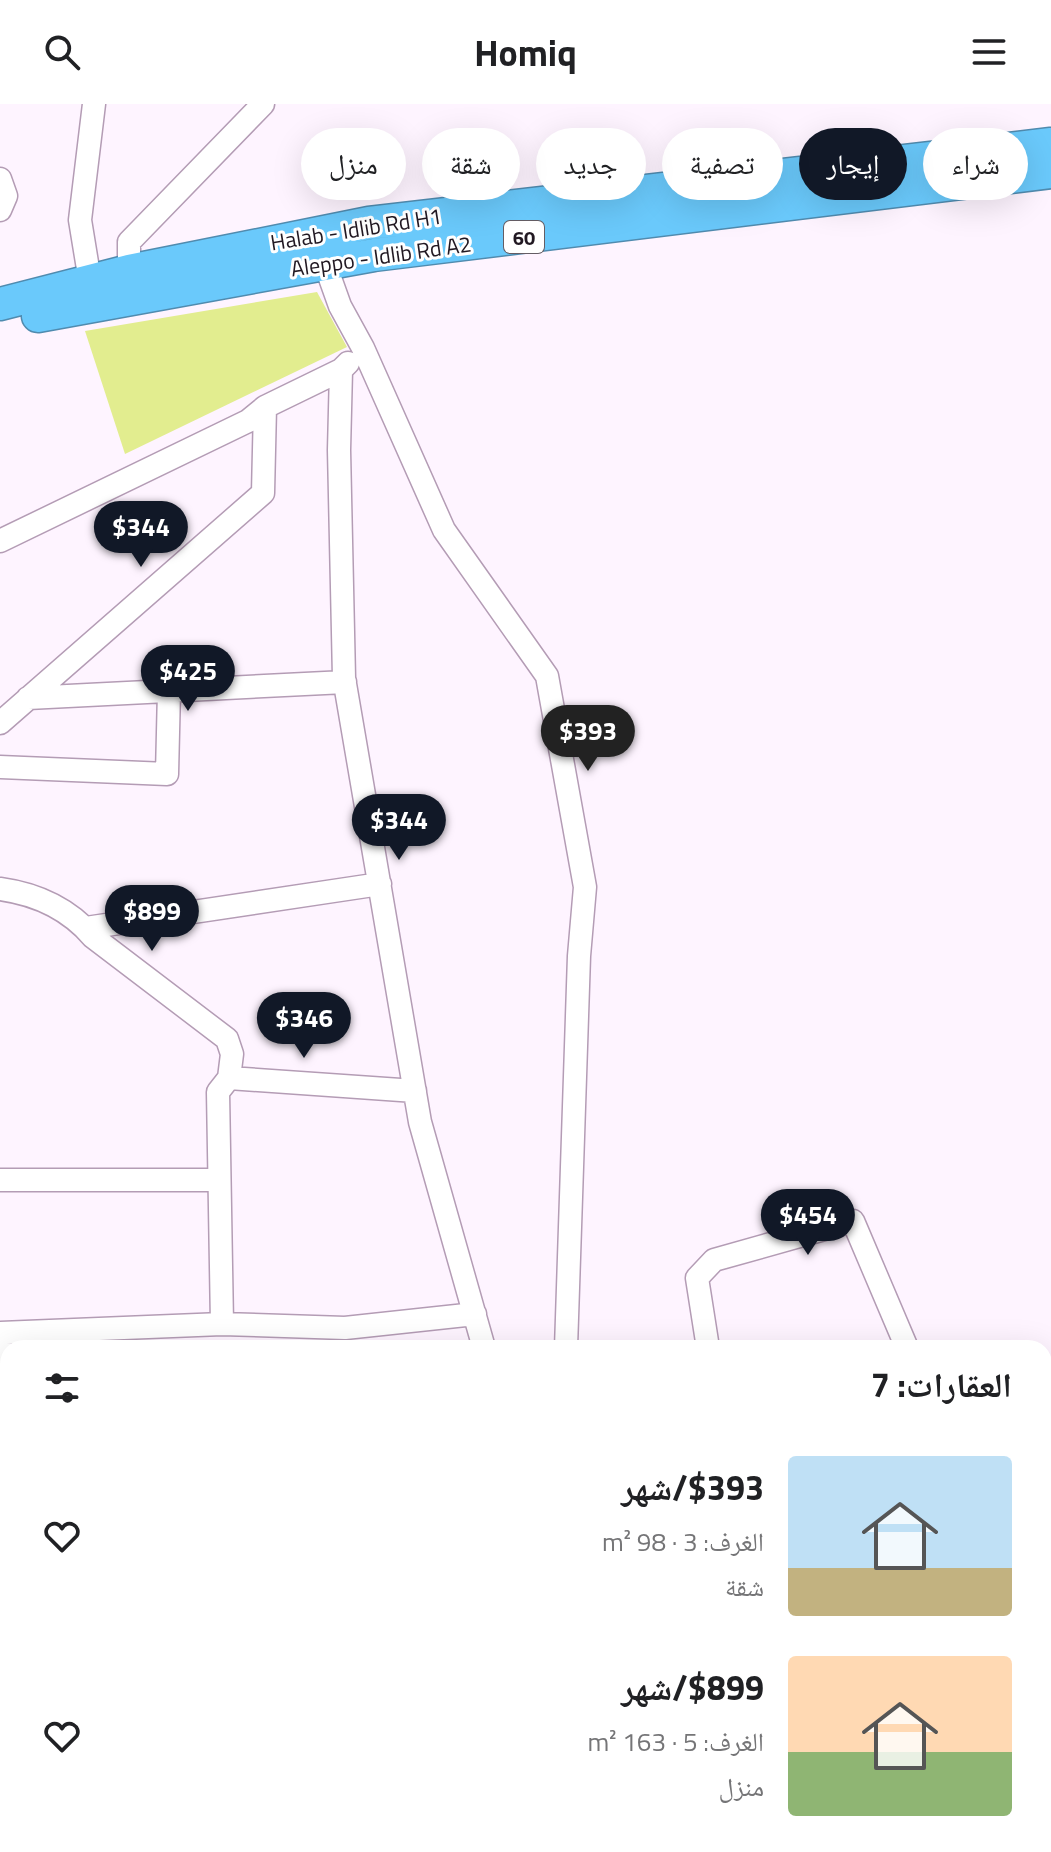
<!DOCTYPE html>
<html lang="ar">
<head>
<meta charset="utf-8">
<style>
  body { margin:0; font-family:"Titillium Web","Noto Naskh Arabic",sans-serif; background:#f6f6f6; color:#202124; direction:rtl; height:100vh; display:flex; flex-direction:column; font-size:30px; white-space:nowrap }
  * { box-sizing:border-box; margin:0 }
  p { font-size:26px; color:#757577 }
  .icon { flex:none; width:44px; height:44px; fill:none; stroke:currentColor; stroke-width:2; stroke-linecap:round; stroke-linejoin:round }
  .map { position:relative; flex:1; overflow:hidden; direction:ltr }
  .sheet { position:absolute; left:0px; top:1236px; width:1052px; height:512px; display:flex; flex-direction:column; background:#fff; border-radius:24px 24px 0 0; box-shadow:0 8px 32px #0002; direction:rtl }
  .sheet>* { flex:none }
  .guide { position:absolute; left:24px; top:24px; width:1004px; height:72px; direction:rtl; display:flex; gap:16px }
  .price { position:absolute; translate:-50% -68px; padding:0 18px; border-radius:28px; background:#111827; color:#fff; font-size:26px; line-height:52px; filter:drop-shadow(0 2px 4px #0008) }
  .price::after { content:''; position:absolute; left:50%; top:48px; width:24px; height:18px; margin-left:-12px; background:inherit; clip-path:polygon(0 0,100% 0,50% 100%) }
  .price.active { background:#222; color:#fff }
  ul { padding:0; list-style:none }
  li { display:flex; align-items:center; gap:24px; height:200px; padding:0 40px }
  li span { display:grid; place-items:center; flex:none; width:224px; height:160px; border-radius:8px; color:#555 }
  li>.icon { margin-inline-start:auto }
  span .icon { width:96px; height:96px; fill:#fffc; stroke-width:1 }
  li b { font-size:34px }
  h2 { display:flex; justify-content:space-between; align-items:center; height:96px; padding:0 40px; font-size:34px }
  .pill { padding:0 28px; border-radius:36px; background:#fff; box-shadow:0 8px 32px #0002; font-size:28px; line-height:72px }
  .pill.active { background:#111827; color:#fff }
  header { display:flex; justify-content:space-between; align-items:center; height:104px; padding:0 40px; background:#fff; font-size:36px; font-weight:700 }
  .map>svg:first-child { display:block }
  .green { fill:#e2ed8f }
  .lines { fill:none; stroke-linecap:round; stroke-linejoin:round }
  .minor-casing { stroke:#b49cb5; stroke-width:25 }
  .highway-casing { stroke:#508baf; stroke-width:35 }
  .minor { stroke:#fff; stroke-width:22 }
  .highway { stroke:#6ac9fb; stroke-width:32 }
  .labels { text-anchor:middle; dominant-baseline:central; stroke-width:6; stroke-linejoin:round; paint-order:stroke }
  .shield { fill:#fff; stroke:#645d64; stroke-width:2 }
  .shield-label { font-size:20px; font-weight:bold; fill:#211822 }
  .street-label { font-size:22px; fill:#211822; stroke:#fff }
</style>
</head>
<body>
<header><svg class="icon" aria-label="menu" viewBox="0 0 24 24"><path d="M4 6h16M4 12h16M4 18h16"/></svg>Homiq<svg class="icon" aria-label="search" viewBox="0 0 24 24"><circle cx="10" cy="10" r="6"/><path d="M15 15l6 6"/></svg></header>
<div class="map">
<svg width="1051" height="1748" viewBox="0 0 1051 1748">
  <rect width="100%" height="100%" fill="#fef4ff"/>
  <path class="green" d="M317 188 347 243 125 350 85 227Z"/>
  <g class="lines">
    <g class="minor-casing">
      <path id="minor" d="M0 75 6 92 0 106
        M325 160 340 202 363 244 444 426 547 572 585 783 579 852 566 1244
        M129 167V138L263 0
        M90 177 80 116 94 0
        M341 266 339 346 344 574 420 1018 484 1244
        M0 437 248 317 265 303 341 266 348 259
        M28 594 345 578
        M0 619 263 389 265 303
        M0 663 167 670 169 587
        M0 785C36 790 69 805 93 833L227 935 232 950 229 974
        M86 824 380 780
        M0 1076H219
        M222 1220 218 988 229 974 415 987
        M0 1229 222 1220 345 1224 475 1210
        M0 1241 8 1519
        M708 1244 697 1174 714 1156 853 1117 907 1244
        M0 1563H8
        M1044 1564 1051 1581
        M114 1740 116 1748
        M291 1740 293 1748
        M491 1740 492 1748
        M713 1740 714 1748
        M566 1748V1740"/>
    </g>
    <g class="highway-casing">
      <path id="highway" d="M0 200 129 167 369 119 1051 40
        M38 212 374 151 1051 68"/>
    </g>
    <use href="#minor" class="minor"/>
    <use href="#highway" class="highway"/>
  </g>
  <g class="labels">
    <rect class="shield" x="504" y="117" width="40" height="32" rx="6"/>
    <g class="shield-label">
      <text x="524" y="133">60</text>
    </g>
    <g class="street-label">
      <text transform="translate(356 125) rotate(-9)">Halab - Idlib Rd H1</text>
      <text transform="translate(381 152) rotate(-8)">Aleppo - Idlib Rd A2</text>
    </g>
  </g>
</svg>
<b class="price" style="left:141px;top:465px">$344</b>
<b class="price" style="left:188px;top:609px">$425</b>
<b class="price active" style="left:588px;top:669px">$393</b>
<b class="price" style="left:399px;top:758px">$344</b>
<b class="price" style="left:152px;top:849px">$899</b>
<b class="price" style="left:304px;top:956px">$346</b>
<b class="price" style="left:808px;top:1153px">$454</b>
<div class="guide">
<a class="pill">شراء</a>
<a class="pill active">إيجار</a>
<a class="pill">تصفية</a>
<a class="pill">جديد</a>
<a class="pill">شقة</a>
<a class="pill">منزل</a>
</div>
<section class="sheet">
<h2>العقارات: 7<svg class="icon" aria-label="filters" viewBox="0 0 24 24"><path d="M4 7h16M4 17h16"/><circle cx="9" cy="7" r="2"/><circle cx="15" cy="17" r="2"/></svg></h2>
<ul>
<li><span style="background:linear-gradient(#bfe0f5 70%,#c2b280 0)"><svg class="icon" aria-label="home" viewBox="0 0 24 24"><path d="M3 11l9-7 9 7M6 9v11h12V9"/></svg></span><div><b>$393/شهر</b><p>الغرف: 3 · 98 m²</p><p>شقة</p></div><svg class="icon" aria-label="heart" viewBox="0 0 24 24"><path d="M12 20l-8-8c-3-5 5-10 8-4 3-6 11-1 8 4z"/></svg></li>
<li><span style="background:linear-gradient(#ffd9b3 60%,#8fb573 0)"><svg class="icon" aria-label="home" viewBox="0 0 24 24"><path d="M3 11l9-7 9 7M6 9v11h12V9"/></svg></span><div><b>$899/شهر</b><p>الغرف: 5 · 163 m²</p><p>منزل</p></div><svg class="icon" aria-label="heart" viewBox="0 0 24 24"><path d="M12 20l-8-8c-3-5 5-10 8-4 3-6 11-1 8 4z"/></svg></li>
</ul>
</section>
</div>
</body>
</html>
